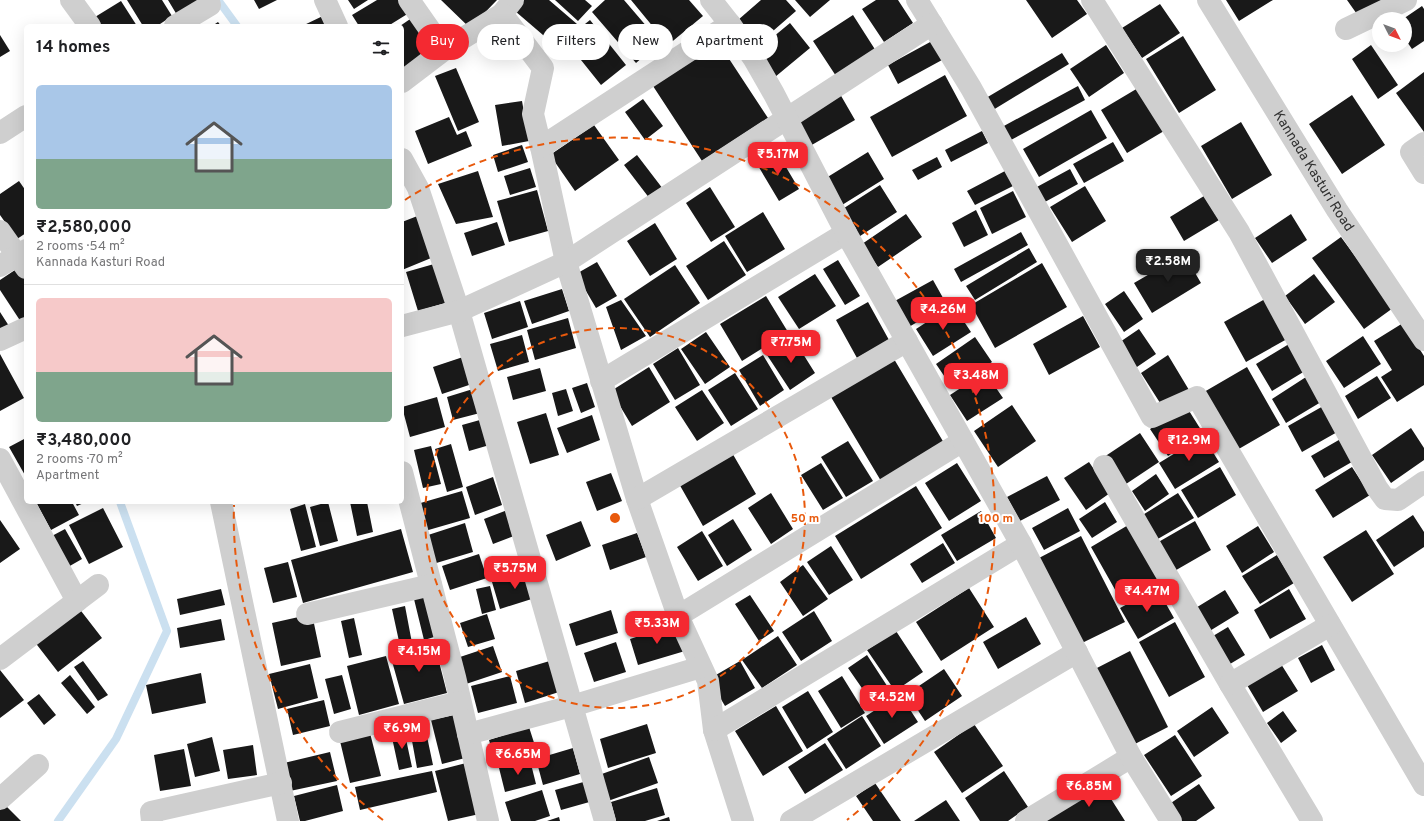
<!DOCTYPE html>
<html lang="en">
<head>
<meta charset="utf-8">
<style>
  body { margin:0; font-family:Overpass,sans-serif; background:#f6f6f6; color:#202124; height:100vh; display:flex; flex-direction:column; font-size:15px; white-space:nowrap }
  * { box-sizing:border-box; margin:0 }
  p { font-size:13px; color:#757577 }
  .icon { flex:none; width:22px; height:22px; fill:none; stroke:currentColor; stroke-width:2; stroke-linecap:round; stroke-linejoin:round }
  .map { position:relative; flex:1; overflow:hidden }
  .sheet { position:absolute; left:24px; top:24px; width:380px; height:480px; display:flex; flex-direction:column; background:#fff; border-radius:6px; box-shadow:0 4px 16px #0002 }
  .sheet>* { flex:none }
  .top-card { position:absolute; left:416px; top:24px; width:380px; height:36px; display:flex; gap:8px }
  .needle { width:26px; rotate:132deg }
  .controls { position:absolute; left:1372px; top:12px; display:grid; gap:8px }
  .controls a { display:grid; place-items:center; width:40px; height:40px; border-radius:50%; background:#fff; box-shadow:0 4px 16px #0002; font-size:20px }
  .price { position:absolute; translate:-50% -34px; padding:0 9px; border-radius:8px; background:#f42931; color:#fff; font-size:13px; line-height:26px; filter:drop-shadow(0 1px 2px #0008) }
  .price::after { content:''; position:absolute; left:50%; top:24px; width:12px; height:9px; margin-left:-6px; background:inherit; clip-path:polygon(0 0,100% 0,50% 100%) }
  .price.on { background:#222; color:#fff }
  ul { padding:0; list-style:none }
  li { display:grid; align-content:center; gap:8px; height:212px; padding:0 12px }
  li+li { border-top:1px solid #e0e0e0 }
  li span { display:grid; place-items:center; height:124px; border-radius:6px; color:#555 }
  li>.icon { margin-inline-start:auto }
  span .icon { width:72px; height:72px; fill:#fffc; stroke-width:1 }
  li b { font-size:17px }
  h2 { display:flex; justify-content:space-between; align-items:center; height:48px; padding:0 12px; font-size:17px }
  .pill { padding:0 14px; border-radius:18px; background:#fff; box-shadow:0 4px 16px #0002; font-size:14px; line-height:36px }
  .pill.on { background:#f42931; color:#fff }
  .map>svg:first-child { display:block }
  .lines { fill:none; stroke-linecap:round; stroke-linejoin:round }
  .stream { stroke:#cbe0f0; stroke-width:8 }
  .building { fill:#191919 }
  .minor { stroke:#cfcfcf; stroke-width:22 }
  .tertiary { stroke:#cfcfcf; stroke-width:22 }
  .ring { fill:none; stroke:#e8590c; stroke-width:2; stroke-dasharray:7 5 }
  .labels { text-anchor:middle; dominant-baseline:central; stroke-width:4; stroke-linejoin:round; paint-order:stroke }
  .street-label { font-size:14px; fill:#323232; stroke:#fff }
  .centre { fill:#e8590c; stroke:#fff; stroke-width:2 }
  .ring-label { font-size:12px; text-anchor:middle; font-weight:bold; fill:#e8590c; stroke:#fff; stroke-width:4; stroke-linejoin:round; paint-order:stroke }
</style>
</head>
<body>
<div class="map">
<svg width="1424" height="821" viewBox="0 0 1424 821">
  <rect width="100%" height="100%" fill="#fff"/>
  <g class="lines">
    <path class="stream" d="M218 0 237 26
      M58 821 116 739 167 631 120 502"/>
  </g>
  <path class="building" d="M127 0H162L172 16 157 26H143Z
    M168 0H201L177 15Z
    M254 0H277L259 9Z
    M348 0H368L354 9Z
    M377 0H401L409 13 388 26H359L352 15Z
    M441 0H497L470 28Z
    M524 0H549L577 24 557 47 515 11Z
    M555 0H585L592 6 578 21Z
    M605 0H624L660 42 636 63 592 12Z
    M631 0H689L703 16 668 45Z
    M761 0H786L796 11 759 43 738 20Z
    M795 0H830L810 17Z
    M876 0H898L913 23 884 42 862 9Z
    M1026 0H1077L1087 14 1052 38Z
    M1226 0H1273L1239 21Z
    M1347 0H1384L1359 17Z
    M121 1 137 26H101L95 17Z
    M1160 4 1180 33 1142 58 1122 28Z
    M1422 6 1424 9V41L1412 49 1405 39V19H1403Z
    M327 14 334 26H302Z
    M416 15 438 47 402 71V26H400Z
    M853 15 876 51 836 76 813 41Z
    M590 20 626 65 601 85 565 40Z
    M218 22 221 26H212Z
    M790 23 810 48 775 77 755 52Z
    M0 35 10 51 0 57Z
    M1183 36 1216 90 1179 113 1146 59Z
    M932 41 942 60 898 84 888 65Z
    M718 42 768 118 702 161 653 86Z
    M1106 45 1124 73 1089 97 1070 69Z
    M1371 45 1398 85 1378 99 1352 59Z
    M1062 53 1069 64 993 110 986 98Z
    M456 68 479 122 458 131 435 76Z
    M1424 72V132L1396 93Z
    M945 75 967 116 892 157 870 117Z
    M1078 86 1085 100 1009 141 1002 127Z
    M1138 88 1164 131 1127 153 1101 110Z
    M840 94 855 120 810 146 795 121Z
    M1352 95 1385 145 1342 174 1309 124Z
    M643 99 663 126 645 140 625 112Z
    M522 101 529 141 502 146 495 105Z
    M1091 110 1107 138 1039 177 1023 149Z
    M449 117 457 135 466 131 472 146 428 164 415 131Z
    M1241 122 1272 175 1232 199 1201 146Z
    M594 125 619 160 575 191 550 155Z
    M982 131 988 143 951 162 945 150Z
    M1113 142 1124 161 1084 183 1073 164Z
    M522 145 528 162 498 172 493 155Z
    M777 152 799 189 779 201 757 164Z
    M868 152 884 179 842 205 826 178Z
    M637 155 663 189 650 199 624 165Z
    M937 157 942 167 918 180 912 170Z
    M530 168 536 187 510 195 504 176Z
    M1070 169 1078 184 1043 203 1035 188Z
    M478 171 493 217 456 224 438 184Z
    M1005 171 1013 186 975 205 967 191Z
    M19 181 26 191V233L17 239 0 215V194Z
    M880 185 897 212 857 238 841 210Z
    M1085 186 1106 221 1072 242 1050 207Z
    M710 187 735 227 711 242 686 203Z
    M537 190 548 231 509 242 497 201Z
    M1013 191 1026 217 992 234 980 208Z
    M1204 196 1219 220 1184 241 1170 217Z
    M976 210 988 235 964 247 952 223Z
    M763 212 785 249 747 272 725 236Z
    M906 214 922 237 878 267 862 244Z
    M1291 214 1307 240 1272 263 1255 238Z
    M420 215 436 256 402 270V222Z
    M497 222 505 245 472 256 464 233Z
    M655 223 677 259 650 276 627 241Z
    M1021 232 1028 245 961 282 954 269Z
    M1341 237 1393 308 1364 329 1312 258Z
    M724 241 746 275 708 300 686 266Z
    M1029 248 1037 262 975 300 966 286Z
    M1184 254 1201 283 1152 313 1134 283Z
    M838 260 860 296 845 305 823 269Z
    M441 262 452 301 418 311 406 272Z
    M597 262 617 296 596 308 576 274Z
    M1042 263 1067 307 995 348 971 305Z
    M675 265 700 303 650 337 624 299Z
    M18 268 26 280V319L21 322 0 290V280Z
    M815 274 836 306 799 329 778 297Z
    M1314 274 1335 302 1305 324 1285 296Z
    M933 280 947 305 907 328 893 302Z
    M562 289 569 311 532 324 524 301Z
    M1124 291 1143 319 1124 332 1105 304Z
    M766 296 788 332 742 361 720 324Z
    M1265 299 1287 339 1246 362 1224 322Z
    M621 300 646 336 621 350 606 307Z
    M520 301 528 327 492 339 484 313Z
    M868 302 889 340 857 358 836 320Z
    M953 305 971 332 933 356 916 329Z
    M0 312 9 326 0 332Z
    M1083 316 1100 347 1049 375 1033 344Z
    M568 318 576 348 535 360 527 330Z
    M1403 323 1424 356V385L1397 402 1381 377 1392 370 1374 341Z
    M1139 329 1156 354 1134 369 1117 344Z
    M706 332 730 367 705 384 681 349Z
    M522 335 529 362 498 371 490 344Z
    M1363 336 1381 364 1344 388 1326 361Z
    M975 337 992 362 953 389 936 364Z
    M793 338 815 373 790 390 767 355Z
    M1289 344 1305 371 1272 391 1256 364Z
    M678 348 700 385 675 400 653 364Z
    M0 354 24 398 0 411Z
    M469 355 478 382 442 394 433 367Z
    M763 355 784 390 760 406 739 370Z
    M1168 355 1189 390 1162 406 1141 373Z
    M894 359 944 443 881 481 831 397Z
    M649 367 670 402 632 426 611 391Z
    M1247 367 1280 425 1237 450 1204 392Z
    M540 368 546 391 513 400 507 377Z
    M985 372 1003 398 967 421 950 395Z
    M735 373 758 409 731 426 708 390Z
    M1377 376 1391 398 1358 419 1345 396Z
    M1306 377 1321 402 1286 423 1272 399Z
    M587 383 595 407 581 413 572 388Z
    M473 389 480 413 453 420 447 397Z
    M566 389 573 411 558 416 552 393Z
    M702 390 724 423 697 441 675 407Z
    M437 397 445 427 410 437 402 407Z
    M1012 405 1036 441 998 467 974 431Z
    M1325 405 1339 431 1302 452 1288 426Z
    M1186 406 1203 433 1168 456 1150 429Z
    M546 413 559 455 530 464 517 422Z
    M592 415 600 440 567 453 557 428Z
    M487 418 493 444 469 451 462 425Z
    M1411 428 1424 448V460L1391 483 1372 455Z
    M1140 433 1159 462 1123 486 1104 457Z
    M1203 436 1219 462 1175 489 1159 463Z
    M1344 437 1357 459 1324 478 1311 456Z
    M26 438V477L9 447Z
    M848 441 873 481 846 497 821 457Z
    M451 444 463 487 447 492 435 449Z
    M431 446 441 484 423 488 414 450Z
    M731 451 756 494 703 526 678 482Z
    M1089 462 1110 493 1086 510 1064 478Z
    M821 463 843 498 823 510 801 475Z
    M957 463 981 501 949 521 925 483Z
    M1220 467 1236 495 1198 518 1181 490Z
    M1352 467 1370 495 1333 518 1315 490Z
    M611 473 622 501 597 511 586 482Z
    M1156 474 1169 494 1145 511 1132 491Z
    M1047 476 1060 500 1020 521 1007 497Z
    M493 477 502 505 475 515 466 487Z
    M916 486 942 528 861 579 835 536Z
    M462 491 470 518 425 531 417 504Z
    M771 493 793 529 771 544 748 508Z
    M1178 493 1194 518 1156 540 1141 516Z
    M36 502H72L79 515 51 530Z
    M75 502H86L77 506Z
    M328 502 338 541 320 546 310 507Z
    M350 502H367L373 532 357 536Z
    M1105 502 1117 522 1092 538 1079 519Z
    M305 504 316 547 301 551 290 509Z
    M103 508 123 547 89 564 69 525Z
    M1068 508 1080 531 1044 550 1032 528Z
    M510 509 519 534 493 544 484 519Z
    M981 511 996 538 957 561 941 535Z
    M1413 515 1424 532V547L1394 567 1376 540Z
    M733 519 752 550 727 566 708 535Z
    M0 520 20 549 0 563Z
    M581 521 591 546 556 561 546 535Z
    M1195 521 1211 550 1171 573 1155 544Z
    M465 523 473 552 433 564 425 536Z
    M1130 524 1161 580 1122 602 1091 547Z
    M1258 526 1274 552 1242 573 1226 546Z
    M65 529 82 559 68 567 50 537Z
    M401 529 413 572 303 603 291 560Z
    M1366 530 1394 574 1352 602 1323 557Z
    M702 531 723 566 698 581 677 547Z
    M637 533 646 557 610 570 602 545Z
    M1081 536 1125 622 1082 643 1039 558Z
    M943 543 955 563 922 583 910 564Z
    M831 546 853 580 829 595 807 562Z
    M479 554 487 578 450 590 442 566Z
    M1277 555 1294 583 1260 604 1242 576Z
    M288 562 297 597 273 603 264 568Z
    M803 565 828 599 803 616 780 582Z
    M531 571 538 597 500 609 492 582Z
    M490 586 496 610 482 614 476 589Z
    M969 588 994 627 941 661 916 622Z
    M1157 588 1174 618 1138 639 1120 608Z
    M221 589 225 605 180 615 177 599Z
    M1289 589 1306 619 1270 639 1254 610Z
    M1225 590 1239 613 1208 632 1194 609Z
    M430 591 441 635 424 640 413 595Z
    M750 595 774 631 759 641 735 604Z
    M405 606 412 643 400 646 392 609Z
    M78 607 102 638 58 672 34 641Z
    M611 610 618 633 576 646 569 624Z
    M814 611 832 641 801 661 782 632Z
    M312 614 321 657 281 666 272 623Z
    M487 614 495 639 468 647 460 623Z
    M1026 617 1041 644 998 669 983 642Z
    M354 618 362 655 349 658 341 621Z
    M221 619 225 640 180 648 177 628Z
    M1175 622 1205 677 1169 697 1139 642Z
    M676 624 685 651 638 665 630 639Z
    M1228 627 1245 655 1225 667 1208 639Z
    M896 631 923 672 895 691 867 650Z
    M778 636 797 665 762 688 742 660Z
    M434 642 447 693 404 704 390 654Z
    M616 642 626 672 594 682 584 653Z
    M1322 645 1335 670 1311 683 1298 658Z
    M493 646 502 672 466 684 457 658Z
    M1130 651 1168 727 1131 746 1093 670Z
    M867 655 893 695 875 707 848 668Z
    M386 656 399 704 359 715 347 666Z
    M553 660 562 691 525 703 516 671Z
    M83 661 108 695 98 701 74 667Z
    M740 661 755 688 725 706 709 679Z
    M310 664 318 698 278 709 269 674Z
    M1281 664 1298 691 1263 712 1247 685Z
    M944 669 962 696 925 721 907 694Z
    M0 670 24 700 0 718Z
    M201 673 206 703 152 714 146 685Z
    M70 675 95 707 87 714 61 683Z
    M342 675 351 709 334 714 325 679Z
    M510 676 517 703 478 713 471 686Z
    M842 676 865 713 841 728 818 691Z
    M808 691 833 732 807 749 782 707Z
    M39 694 56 715 44 725 27 703Z
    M900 694 918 722 884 744 866 716Z
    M324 700 330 726 293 735 287 709Z
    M776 706 803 751 763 776 735 731Z
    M1212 707 1229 733 1194 757 1177 731Z
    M1283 711 1297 731 1281 743 1267 723Z
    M459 714 469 757 442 764 431 720Z
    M862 716 881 746 846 769 827 739Z
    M647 724 656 753 608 768 600 739Z
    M974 724 1003 766 962 793 934 752Z
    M425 727 433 765 417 768 410 730Z
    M529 727 537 752 496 765 489 740Z
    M404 730 412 767 399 770 391 733Z
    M370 733 381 776 350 783 340 741Z
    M1175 735 1202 776 1171 796 1144 755Z
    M212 737 220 771 195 777 187 744Z
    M825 743 843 770 805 794 788 767Z
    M253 745 257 775 228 779 223 750Z
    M573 748 580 774 543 785 536 759Z
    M184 749 191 786 160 791 154 755Z
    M330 752 337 781 290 791 284 763Z
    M649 757 658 783 608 801 599 775Z
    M530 760 536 784 505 792 499 768Z
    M470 762 484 813 448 821 435 771Z
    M432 771 437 792 360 810 355 787Z
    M1004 771 1028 807 1008 821H980L965 798Z
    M587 781 593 801 561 810 555 790Z
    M875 783 901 821H873L856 796Z
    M1101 783 1125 821H1041Z
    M1199 784 1215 808 1196 821H1179L1168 805Z
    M337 785 343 811 305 821H300L294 796Z
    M657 788 665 815 645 821H616L611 802Z
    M542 790 550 816 535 821H511L505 802Z
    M946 800 960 821H914Z
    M5 805 21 821H0V810Z
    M559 817 560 821H547Z
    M669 817 670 821H657Z"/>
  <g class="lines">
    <g class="minor">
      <path d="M71 0 90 26"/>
      <path d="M325 0 337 26"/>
      <path d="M409 0 444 50"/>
      <path d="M513 0 502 14 543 68 533 114 541 147 566 262 637 499 678 616 708 681 714 730 743 821"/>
      <path d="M917 0 971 88 1152 417 1197 397 1424 785"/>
      <path d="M1092 0 1239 232 1377 488 1385 499 1398 500 1424 482"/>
      <path id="s1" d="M1208 0 1337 210 1424 340"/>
      <path d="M175 26 210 5"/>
      <path d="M1346 29 1406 0"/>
      <path d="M402 82 444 50 502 14"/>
      <path d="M0 133 26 116"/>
      <path d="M1424 143 1411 152 1424 173"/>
      <path d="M541 147 730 24"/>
      <path d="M402 159 418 188 459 311 605 821"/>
      <path d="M0 231 26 268"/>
      <path d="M0 266 26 250"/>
      <path d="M402 326 459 311 566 262 932 24"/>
      <path d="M0 340 26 328"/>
      <path d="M601 381 846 233"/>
      <path d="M0 459 77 601"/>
      <path d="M1104 466 1230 684 1312 821"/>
      <path d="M402 472 455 677 488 821"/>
      <path d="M637 499 907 341"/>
      <path d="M221 502 288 821"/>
      <path d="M307 614 431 585"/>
      <path d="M678 616 963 441"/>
      <path d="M0 659 98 585"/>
      <path d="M1230 684 1330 625"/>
      <path d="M714 730 1021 544"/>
      <path d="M340 732 460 702"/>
      <path d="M468 734 572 706 701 667"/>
      <path d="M0 799 38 765"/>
      <path d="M152 821 151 812 281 783"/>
      <path d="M791 821 1077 652"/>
      <path d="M1026 821 1131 757"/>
    </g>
    <path class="tertiary" d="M711 0 730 24 754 59 774 94 846 233 1021 544 1131 757 1171 821"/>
  </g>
  <g class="ring">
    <circle cx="615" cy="518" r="190"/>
    <path d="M383 820A381 381 0 0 1 234 505M405 200A381 381 0 0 1 847 820"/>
  </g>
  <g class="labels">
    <g class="street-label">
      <text stroke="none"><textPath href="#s1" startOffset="201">Kannada Kasturi Road</textPath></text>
    </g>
  </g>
  <circle cx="615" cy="518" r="6" class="centre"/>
  <g class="ring-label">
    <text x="805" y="522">50 m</text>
    <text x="996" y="522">100 m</text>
  </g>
</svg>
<div class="controls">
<a><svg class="needle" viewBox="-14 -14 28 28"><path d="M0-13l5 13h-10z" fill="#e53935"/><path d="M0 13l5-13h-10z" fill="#757577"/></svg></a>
</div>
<b class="price" style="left:778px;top:176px">₹5.17M</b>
<b class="price on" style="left:1168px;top:283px">₹2.58M</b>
<b class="price" style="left:943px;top:331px">₹4.26M</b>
<b class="price" style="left:791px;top:364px">₹7.75M</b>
<b class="price" style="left:976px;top:397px">₹3.48M</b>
<b class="price" style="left:1189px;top:462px">₹12.9M</b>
<b class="price" style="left:515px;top:590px">₹5.75M</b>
<b class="price" style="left:1147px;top:613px">₹4.47M</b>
<b class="price" style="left:657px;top:645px">₹5.33M</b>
<b class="price" style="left:419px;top:673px">₹4.15M</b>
<b class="price" style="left:892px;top:719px">₹4.52M</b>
<b class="price" style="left:402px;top:750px">₹6.9M</b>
<b class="price" style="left:518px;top:776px">₹6.65M</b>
<b class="price" style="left:1089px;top:808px">₹6.85M</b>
<div class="top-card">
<a class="pill on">Buy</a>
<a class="pill">Rent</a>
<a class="pill">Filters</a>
<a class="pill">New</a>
<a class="pill">Apartment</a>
</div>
<section class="sheet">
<h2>14 homes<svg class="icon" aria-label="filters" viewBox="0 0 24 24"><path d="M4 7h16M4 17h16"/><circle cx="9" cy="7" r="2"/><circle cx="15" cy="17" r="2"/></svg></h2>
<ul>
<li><span style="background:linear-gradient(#a9c7e8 60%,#7fa58c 0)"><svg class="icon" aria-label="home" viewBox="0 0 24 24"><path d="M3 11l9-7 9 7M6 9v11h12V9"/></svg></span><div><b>₹2,580,000</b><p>2 rooms · 54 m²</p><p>Kannada Kasturi Road</p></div></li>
<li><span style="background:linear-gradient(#f6c9c9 60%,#7fa58c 0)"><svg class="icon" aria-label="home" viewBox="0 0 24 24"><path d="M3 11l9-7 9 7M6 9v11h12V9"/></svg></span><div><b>₹3,480,000</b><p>2 rooms · 70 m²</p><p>Apartment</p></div></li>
</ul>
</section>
</div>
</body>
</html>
